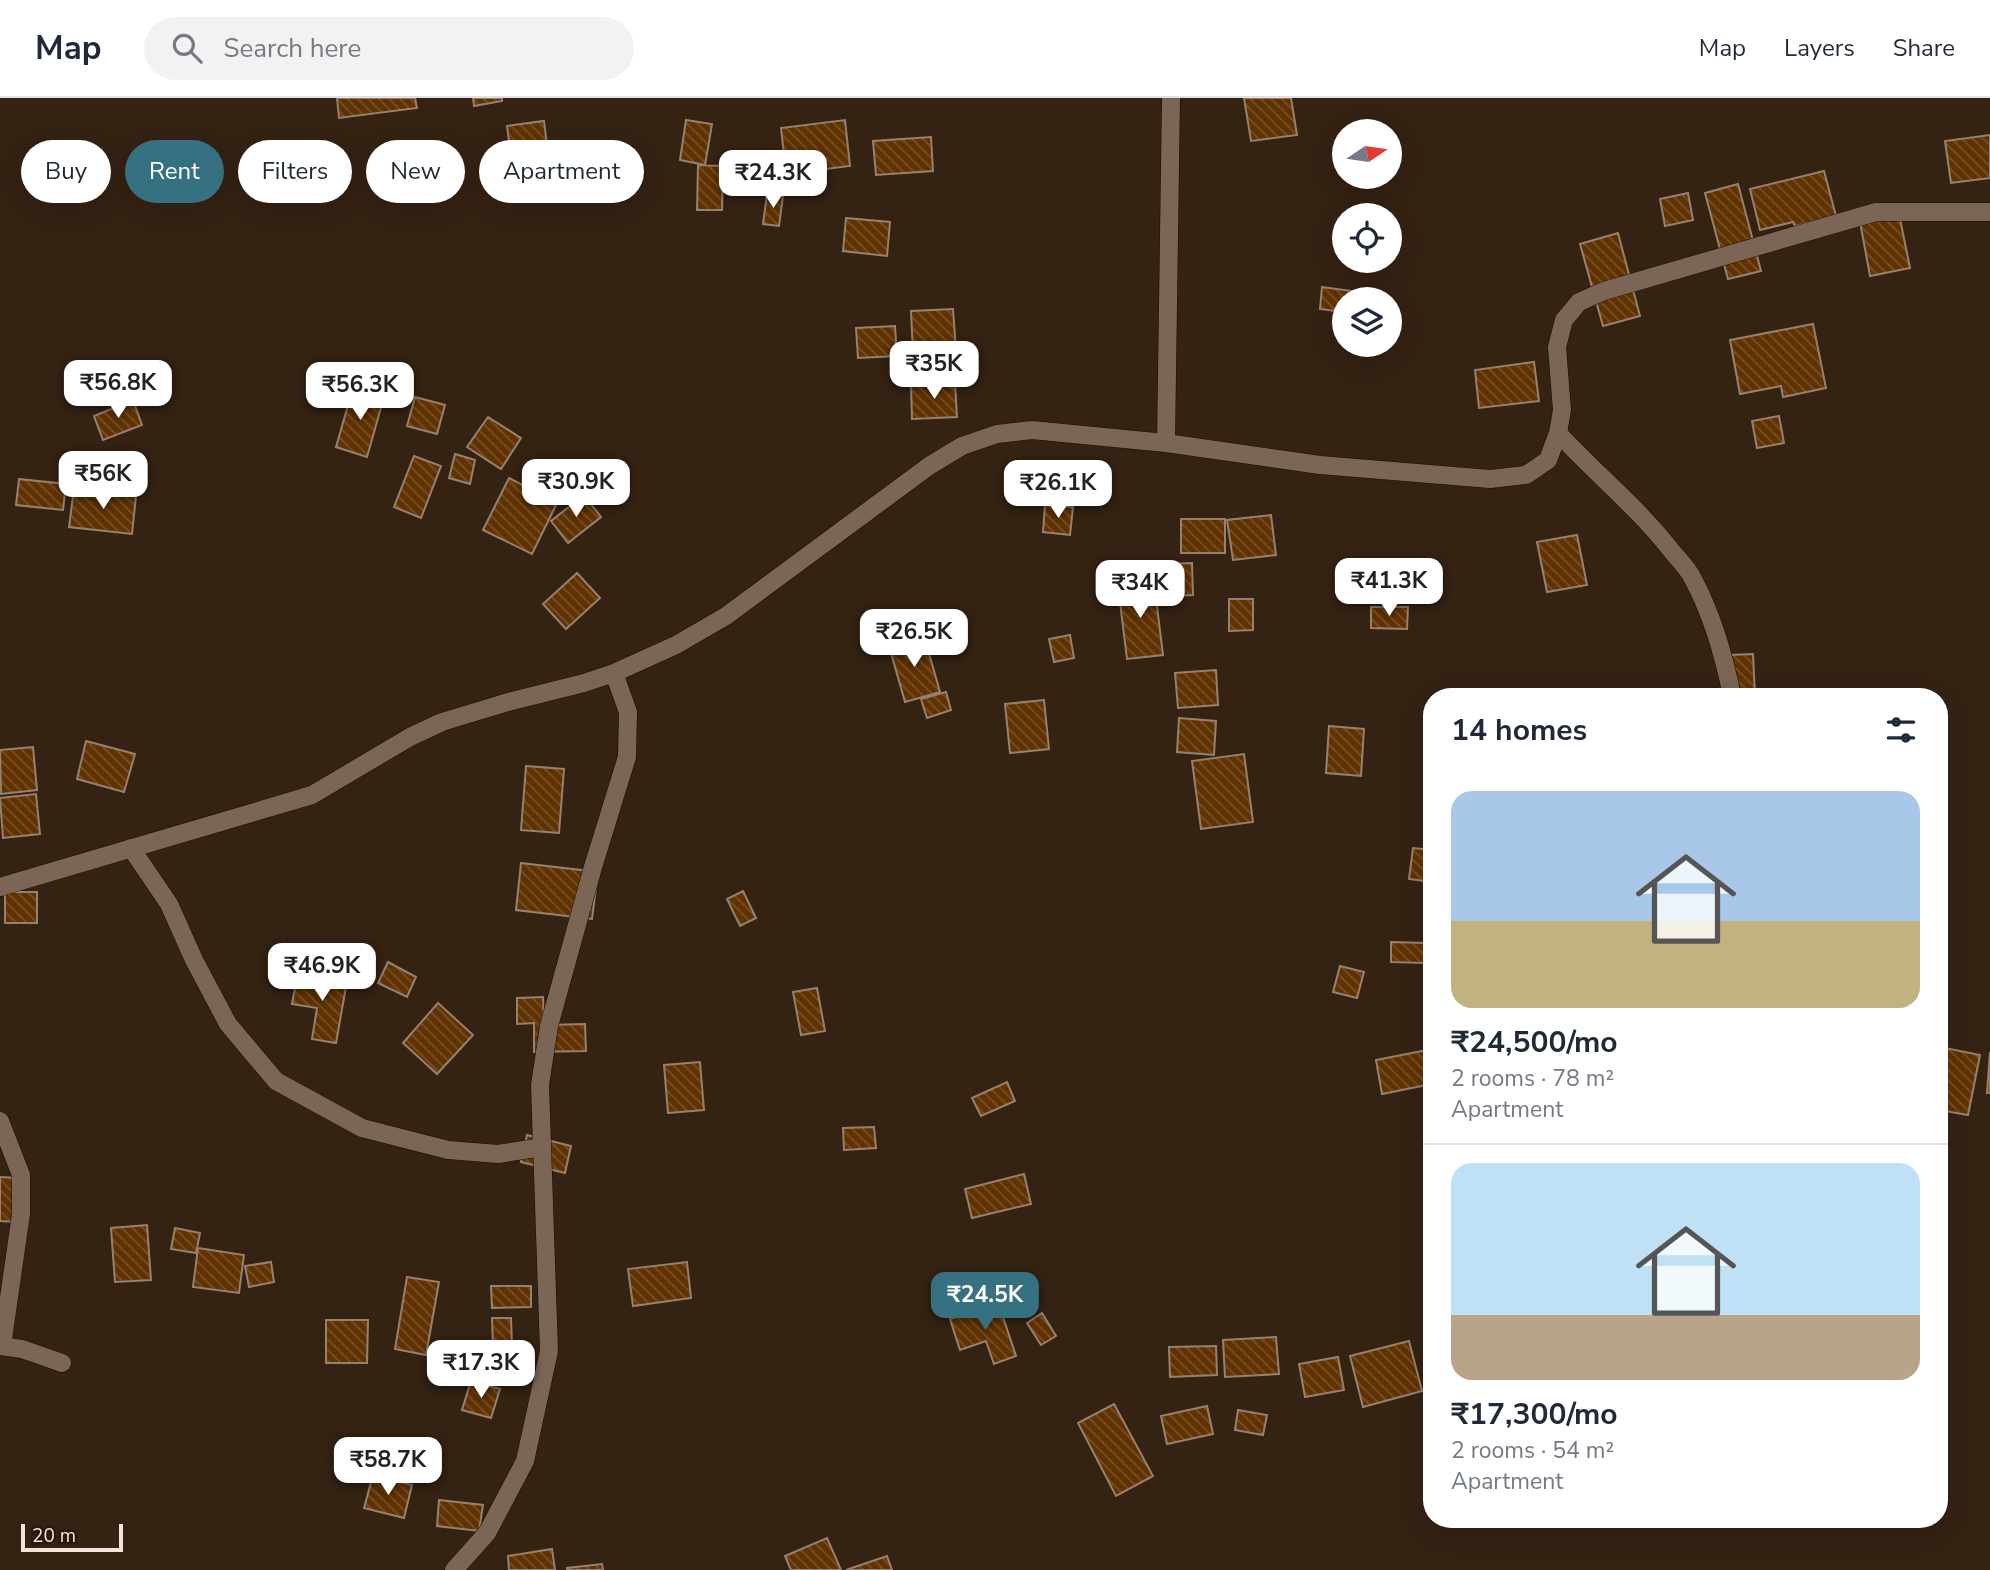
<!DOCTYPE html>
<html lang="en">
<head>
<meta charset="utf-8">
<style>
  body { margin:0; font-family:"Nunito Sans",sans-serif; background:#f2f2f3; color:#1f2937; height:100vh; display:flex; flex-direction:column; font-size:26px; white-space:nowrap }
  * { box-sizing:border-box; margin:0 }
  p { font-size:23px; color:#747a83 }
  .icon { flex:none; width:38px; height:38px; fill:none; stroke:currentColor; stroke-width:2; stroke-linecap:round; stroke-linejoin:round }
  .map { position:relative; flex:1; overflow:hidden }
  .side { position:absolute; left:1423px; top:590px; width:525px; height:840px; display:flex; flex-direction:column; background:#fff; border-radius:28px; box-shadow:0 7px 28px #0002 }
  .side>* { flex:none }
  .guide { position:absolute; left:21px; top:42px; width:665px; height:63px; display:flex; gap:14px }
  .needle { width:46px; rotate:77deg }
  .controls { position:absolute; left:1332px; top:21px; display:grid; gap:14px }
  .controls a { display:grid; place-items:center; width:70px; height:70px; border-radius:50%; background:#fff; box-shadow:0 7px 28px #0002; font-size:35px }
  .scale { position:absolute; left:21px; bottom:18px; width:102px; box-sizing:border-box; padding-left:7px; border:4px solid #f1e5dc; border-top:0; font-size:19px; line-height:24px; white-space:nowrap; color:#f1e5dc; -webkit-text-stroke:5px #2a180a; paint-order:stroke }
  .price { position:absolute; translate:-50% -60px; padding:0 16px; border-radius:14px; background:#fff; color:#222; font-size:23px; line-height:46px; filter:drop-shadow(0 2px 4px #0008) }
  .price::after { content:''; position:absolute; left:50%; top:42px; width:21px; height:16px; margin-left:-10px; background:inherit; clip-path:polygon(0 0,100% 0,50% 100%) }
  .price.active { background:#367181; color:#fff }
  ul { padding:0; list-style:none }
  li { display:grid; align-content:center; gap:14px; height:371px; padding:0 28px }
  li+li { border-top:2px solid #e0e1e3 }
  li span { display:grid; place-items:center; height:217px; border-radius:21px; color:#555 }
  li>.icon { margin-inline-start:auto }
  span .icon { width:126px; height:126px; fill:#fffc; stroke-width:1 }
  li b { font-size:30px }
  h2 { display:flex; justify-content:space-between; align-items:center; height:84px; padding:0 28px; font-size:30px }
  .tag { padding:0 24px; border-radius:32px; background:#fff; box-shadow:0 7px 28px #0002; font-size:24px; line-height:63px }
  .tag.active { background:#367181; color:#fff }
  header { display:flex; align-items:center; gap:42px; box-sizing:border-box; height:98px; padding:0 35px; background:#fff; border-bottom:2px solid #e0e1e3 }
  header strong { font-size:33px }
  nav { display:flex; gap:38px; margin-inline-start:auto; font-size:24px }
  .search { width:490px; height:63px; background:#f2f2f3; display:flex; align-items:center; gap:18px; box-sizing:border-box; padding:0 24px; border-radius:38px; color:#747a83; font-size:26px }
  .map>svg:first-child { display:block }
  .building { fill:url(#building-back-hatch); stroke:#978070; stroke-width:2 }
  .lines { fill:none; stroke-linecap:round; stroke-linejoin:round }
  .minor-casing { stroke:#1b0b01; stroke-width:19 }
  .minor { stroke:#7b6656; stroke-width:18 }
</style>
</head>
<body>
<header>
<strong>Map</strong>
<div class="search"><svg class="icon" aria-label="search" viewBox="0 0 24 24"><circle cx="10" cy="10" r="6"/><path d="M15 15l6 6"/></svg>Search here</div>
<nav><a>Map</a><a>Layers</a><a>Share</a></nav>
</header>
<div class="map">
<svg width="1990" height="1472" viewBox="0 0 1990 1472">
  <defs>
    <pattern id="building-back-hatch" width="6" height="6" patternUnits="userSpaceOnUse" patternTransform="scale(1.75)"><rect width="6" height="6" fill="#613201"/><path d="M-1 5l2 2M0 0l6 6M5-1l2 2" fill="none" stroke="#785025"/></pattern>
  </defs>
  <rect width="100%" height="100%" fill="#342213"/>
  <path class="building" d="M337 0H415L417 10 339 20Z
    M473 0H502V3L474 8Z
    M1244 0H1291L1297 37 1251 43Z
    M686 22 712 26 705 67 680 62Z
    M845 22 850 68 809 73 811 88 788 91 781 30Z
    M544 23 548 55 511 59 507 28Z
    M1990 37V80L1951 85 1945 43Z
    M931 39 933 73 876 77 873 43Z
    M698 67 723 68 722 112H697Z
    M1824 73 1836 118 1795 128 1793 124 1760 132 1750 91Z
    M1738 86 1761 173 1728 181 1705 95Z
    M1688 95 1693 122 1665 128 1660 101Z
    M767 96 783 98 779 128 763 126Z
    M1897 106 1910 170 1870 178 1858 113Z
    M846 120 890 124 887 158 843 153Z
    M1618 135 1640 218 1603 228 1580 146Z
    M1322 189 1352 193 1351 201H1344V214L1320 211Z
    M953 211 956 253 913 256 911 213Z
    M1813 226 1826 290 1783 299 1781 288 1740 296 1730 242Z
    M895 228 897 258 858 260 856 230Z
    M1534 264 1539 303 1479 310 1475 272Z
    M955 285 957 319 912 321 911 287Z
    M353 290 384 299 367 359 336 349Z
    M415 299 445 307 437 336 407 328Z
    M133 302 142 327 103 342 94 318Z
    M1779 318 1784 345 1757 350 1752 323Z
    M488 319 521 340 501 371 467 349Z
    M455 356 475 362 470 386 449 380Z
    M414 358 441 368 421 420 394 409Z
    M509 380 557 405 532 456 483 432Z
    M19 381 66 386 63 412 16 407Z
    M74 390 136 398 132 436 69 429Z
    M584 397 601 419 568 445 551 423Z
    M1045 407 1073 409 1070 437 1043 434Z
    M1271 417 1276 457 1233 462 1227 422Z
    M1181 421H1225V455H1181Z
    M1577 437 1587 487 1547 494 1537 444Z
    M1192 465 1193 497 1172 498 1171 466Z
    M577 475 600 500 566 531 543 506Z
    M1154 484 1163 557 1127 561 1118 488Z
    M1229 501H1253V532L1229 533Z
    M1371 509H1408L1407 531 1371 530Z
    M1070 537 1074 560 1054 564 1049 541Z
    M924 538 940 594 905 604 889 548Z
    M1753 556 1755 598H1730L1728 557Z
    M1216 572 1218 607 1178 610 1175 575Z
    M946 594 951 612 927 620 921 601Z
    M1044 602 1049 651 1010 655 1005 606Z
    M1179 620 1216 623 1214 657 1177 654Z
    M1329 628 1364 631 1361 678 1326 675Z
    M86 643 135 656 124 694 77 681Z
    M33 649 37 692 1 696 0 652Z
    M1244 656 1253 724 1201 731 1192 663Z
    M526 668 564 671 559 735 521 732Z
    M36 696 40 736 3 740 0 700Z
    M1413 750 1432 752V784L1409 781Z
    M521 765 598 774 592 821 516 812Z
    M743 793 756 820 740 828 727 801Z
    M5 794H37V825H5Z
    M1939 828 1944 865H1939Z
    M1391 844 1426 845 1425 865 1391 864Z
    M388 864 416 879 407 899 378 885Z
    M1340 868 1364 874 1357 900 1333 894Z
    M298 874 347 883 336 945 312 941 317 910 292 906Z
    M817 890 825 933 801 937 793 894Z
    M543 899 544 927 585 926 586 953 534 954V925L517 926V900Z
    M438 905 473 937 437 976 403 945Z
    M1945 950 1980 957 1968 1017 1939 1012V982Z
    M1432 951V986L1382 996 1376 962Z
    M1990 954V995H1987Z
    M700 964 704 1012 668 1015 664 967Z
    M1007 984 1015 1003 981 1018 972 1000Z
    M874 1029 876 1050 844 1052 843 1030Z
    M527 1037 571 1048 565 1075 521 1064Z
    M1024 1076 1031 1106 972 1120 965 1091Z
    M0 1079 18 1080 16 1124 0 1123Z
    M147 1127 151 1182 115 1184 111 1130Z
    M175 1130 200 1135 196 1155 171 1151Z
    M198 1150 244 1157 239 1195 193 1189Z
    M271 1164 274 1184 249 1189 245 1168Z
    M687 1164 691 1200 633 1208 628 1171Z
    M407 1179 439 1184 426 1257 395 1251Z
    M491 1188H531V1209L492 1210Z
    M998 1204 1016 1258 994 1266 986 1243 960 1252 950 1221Z
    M1042 1215 1056 1238 1041 1247 1027 1225Z
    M492 1220H511L512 1248 493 1249Z
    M326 1222H368L367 1265H326Z
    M1276 1239 1279 1276 1225 1279 1223 1242Z
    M1409 1243 1422 1293 1363 1309 1350 1258Z
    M1216 1248 1217 1277 1170 1279 1169 1249Z
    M1338 1259 1344 1292 1305 1299 1299 1266Z
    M471 1283 500 1291 491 1320 462 1312Z
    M1114 1306 1153 1378 1116 1398 1078 1325Z
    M1207 1308 1213 1336 1167 1346 1161 1318Z
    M1238 1312 1267 1317 1263 1337 1235 1332Z
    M373 1377 412 1387 404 1420 364 1410Z
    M439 1402 483 1407 479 1433 437 1428Z
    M827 1440 841 1472H791L785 1458Z
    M552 1451 555 1472H509L508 1458Z
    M887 1458 892 1472H846Z
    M602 1466 603 1472H567V1470Z"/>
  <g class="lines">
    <g class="minor-casing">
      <path id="minor" d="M1558 335C1595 375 1637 409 1670 451 1678 461 1688 470 1693 481 1713 518 1724 558 1732 598
        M1166 345 1171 0
        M131 750 169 806 194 862 228 926 276 983 362 1030 448 1052 498 1056 542 1049
        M0 789 312 697 410 639 442 624 508 604 584 585 614 575 676 547 726 518 929 368 962 348 997 336 1032 332 1166 345 1320 367 1490 381 1526 377 1548 362 1558 335 1562 312 1557 249 1564 222 1579 204 1604 193 1876 114H1990
        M0 1023 21 1077V1116L2 1248
        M0 1248 22 1251 62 1265
        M454 1472 487 1435 525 1363 549 1253 540 987 549 928 593 769 627 659 628 614 614 575"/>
    </g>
    <use href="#minor" class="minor"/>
  </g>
</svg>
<div class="controls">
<a><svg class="needle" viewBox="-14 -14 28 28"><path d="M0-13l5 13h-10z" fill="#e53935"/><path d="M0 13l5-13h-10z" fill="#747a83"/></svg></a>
<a><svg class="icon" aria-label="locate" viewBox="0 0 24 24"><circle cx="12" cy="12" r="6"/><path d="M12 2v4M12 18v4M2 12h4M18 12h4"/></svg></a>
<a><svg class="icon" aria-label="layers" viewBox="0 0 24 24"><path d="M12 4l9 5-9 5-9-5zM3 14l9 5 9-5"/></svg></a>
</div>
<div class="scale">20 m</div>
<b class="price" style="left:773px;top:112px">₹24.3K</b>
<b class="price" style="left:934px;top:303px">₹35K</b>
<b class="price" style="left:118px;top:322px">₹56.8K</b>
<b class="price" style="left:360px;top:324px">₹56.3K</b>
<b class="price" style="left:103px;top:413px">₹56K</b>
<b class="price" style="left:576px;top:421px">₹30.9K</b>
<b class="price" style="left:1058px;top:422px">₹26.1K</b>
<b class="price" style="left:1389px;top:520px">₹41.3K</b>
<b class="price" style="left:1140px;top:522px">₹34K</b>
<b class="price" style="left:914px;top:571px">₹26.5K</b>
<b class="price" style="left:322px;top:905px">₹46.9K</b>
<b class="price active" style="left:985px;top:1234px">₹24.5K</b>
<b class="price" style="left:481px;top:1302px">₹17.3K</b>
<b class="price" style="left:388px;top:1399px">₹58.7K</b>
<div class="guide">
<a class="tag">Buy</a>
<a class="tag active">Rent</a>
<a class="tag">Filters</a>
<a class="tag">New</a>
<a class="tag">Apartment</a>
</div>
<section class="side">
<h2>14 homes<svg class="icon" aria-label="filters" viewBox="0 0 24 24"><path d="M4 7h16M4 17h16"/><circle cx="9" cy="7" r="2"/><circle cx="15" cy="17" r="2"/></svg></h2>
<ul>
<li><span style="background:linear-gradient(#a9c7e8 60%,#c2b280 0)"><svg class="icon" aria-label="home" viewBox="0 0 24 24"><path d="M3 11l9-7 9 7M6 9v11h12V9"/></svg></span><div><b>₹24,500/mo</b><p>2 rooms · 78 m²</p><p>Apartment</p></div></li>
<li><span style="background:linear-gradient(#bfe0f5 70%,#b9a48a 0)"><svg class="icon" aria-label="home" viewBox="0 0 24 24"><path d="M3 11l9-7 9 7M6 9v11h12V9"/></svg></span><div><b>₹17,300/mo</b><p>2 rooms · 54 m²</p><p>Apartment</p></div></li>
</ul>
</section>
</div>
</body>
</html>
